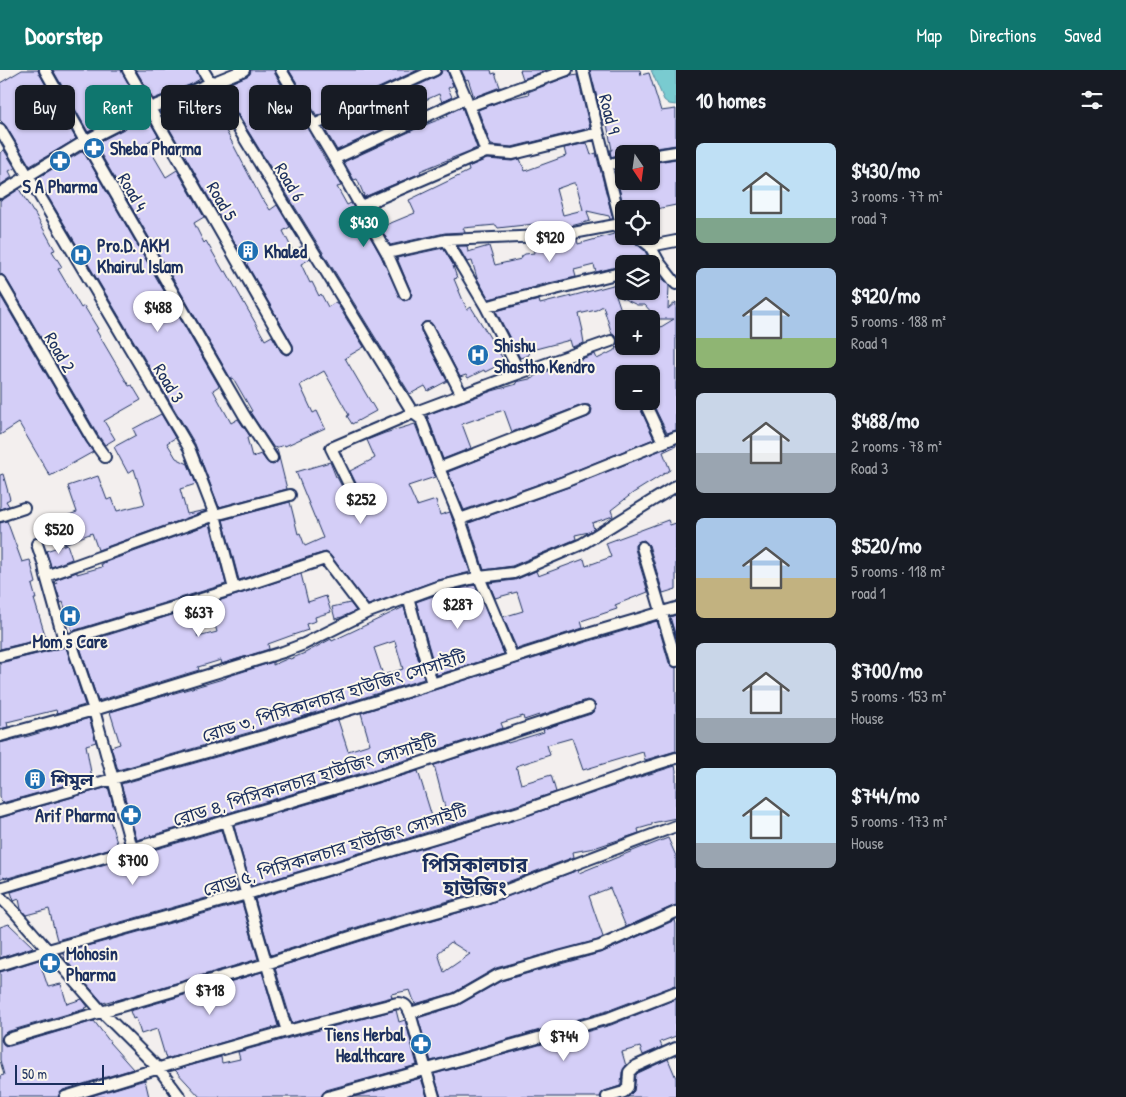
<!DOCTYPE html>
<html lang="en">
<head>
<meta charset="utf-8">
<style>
  body { margin:0; font-family:"Patrick Hand","Noto Sans Bengali",sans-serif; background:#20242c; color:#f1f3f6; height:100vh; display:flex; flex-direction:column; font-size:19px; white-space:nowrap }
  * { box-sizing:border-box; margin:0 }
  p { font-size:16px; color:#9ea1a6 }
  .icon { flex:none; width:28px; height:28px; fill:none; stroke:currentColor; stroke-width:2; stroke-linecap:round; stroke-linejoin:round }
  .map { position:relative; flex:1; overflow:hidden }
  .side { display:flex; flex-direction:column; background:#171b24; width:450px }
  .side>* { flex:none }
  .top-card { position:absolute; left:15px; top:15px; width:475px; height:45px; display:flex; gap:10px }
  .needle { width:32px; rotate:167deg }
  .fabs { position:absolute; left:615px; top:75px; display:grid; gap:10px }
  .fabs a { display:grid; place-items:center; width:45px; height:45px; border-radius:8px; background:#171b24; box-shadow:0 1px 4px #0004; font-size:25px }
  .scale { position:absolute; left:15px; bottom:12px; width:89px; box-sizing:border-box; padding-left:5px; border:2px solid #1b2f5e; border-top:0; font-size:14px; line-height:18px; white-space:nowrap; color:#1b2f5e; -webkit-text-stroke:4px #fbf7ec; paint-order:stroke }
  .price { position:absolute; translate:-50% -42px; padding:0 11px; border-radius:18px; background:#fff; color:#222; font-size:16px; line-height:32px; filter:drop-shadow(0 1px 2px #0008) }
  .price::after { content:''; position:absolute; left:50%; top:30px; width:15px; height:11px; margin-left:-8px; background:inherit; clip-path:polygon(0 0,100% 0,50% 100%) }
  .price.current { background:#0f766e; color:#fff }
  ul { padding:0; list-style:none }
  li { display:flex; align-items:center; gap:15px; height:125px; padding:0 20px }
  li span { display:grid; place-items:center; flex:none; width:140px; height:100px; border-radius:8px; color:#555 }
  li>.icon { margin-inline-start:auto }
  span .icon { width:60px; height:60px; fill:#fffc; stroke-width:1 }
  li b { font-size:21px }
  h2 { display:flex; justify-content:space-between; align-items:center; height:60px; padding:0 20px; font-size:21px }
  .chip { padding:0 18px; border-radius:8px; background:#171b24; box-shadow:0 1px 4px #0004; font-size:18px; line-height:45px }
  .chip.current { background:#0f766e; color:#fff }
  header { display:flex; align-items:center; gap:30px; box-sizing:border-box; height:70px; padding:0 25px; background:#0f766e; color:#fff }
  header strong { font-size:24px }
  nav { display:flex; gap:28px; margin-inline-start:auto; font-size:18px }
  main { display:flex; flex:1; min-height:0 }
  .map>svg:first-child { display:block }
  .water { fill:#79cbd0; stroke:#538da2 }
  .building { fill:#d4cef7; stroke:#1b2f5e; fill-rule:evenodd }
  .lines { fill:none; stroke-linecap:round; stroke-linejoin:round }
  .street-casing { stroke:#1b2f5e; stroke-width:14 }
  .street { stroke:#fbf7ec; stroke-width:10 }
  .labels { text-anchor:middle; dominant-baseline:central; stroke-width:4; stroke-linejoin:round; paint-order:stroke }
  .street-label { font-size:18px; fill:#1b2f5e; stroke:#fbf7ec }
  .poi-label { font-size:18px; font-weight:bold; fill:#1b2f5e; stroke:#fbf7ec; text-anchor:start }
  .quarter-label { font-size:20px; font-weight:bold; fill:#1b2f5e; stroke:#fbf7ec }
</style>
</head>
<body>
<header>
<strong>Doorstep</strong>
<nav><a>Map</a><a>Directions</a><a>Saved</a></nav>
</header>
<main>
<div class="map">
<svg width="676" height="1027" viewBox="0 0 676 1027">
  <rect width="100%" height="100%" fill="#f3efee"/>
  <filter id="ink" filterUnits="userSpaceOnUse"><feTurbulence type="fractalNoise" baseFrequency=".02" numOctaves="2"/><feDisplacementMap in="SourceGraphic" scale="10" xChannelSelector="R" yChannelSelector="G"/><feConvolveMatrix kernelMatrix="1 2 1 2 8 2 1 2 1" color-interpolation-filters="sRGB"/></filter>
  <g filter="url(#ink)">
    <path class="water" d="M651 0H676V35L669 34 664 30Z"/>
    <path class="building" d="M22 0H38L39 3 76 69 30 96 6 56 0 50V13Z
      M53 0H121L140 35 88 62Z
      M136 0H196L200 9 190 15 153 29Z
      M251 0H274L275 4 341 116 337 117 347 135 351 133 381 186 401 229 404 231 407 230 410 228 412 224 397 188 443 178 454 196H453L457 208 454 209 467 240 471 237 505 292 485 302 484 300 468 308 466 305 460 307 433 255 430 252H424L421 255V261L447 311 428 321 425 316 410 324 221 17 247 6 250 4Z
      M289 0H418L317 46Z
      M442 0H447L453 16 448 18 452 27 442 32 439 24 412 36 415 44 337 80 324 58 350 46 353 54 373 45 375 50 407 36 402 23 438 6 441 4Z
      M461 0H491L492 4 495 3 500 17 474 27 468 9 466 10Z
      M520 0H547L523 9Z
      M590 0H640L641 5 649 3 661 41 676 39V75L650 79 646 81 645 84H617V85L611 87 610 80H612L607 54 604 55Z
      M577 5 590 58 512 77 491 75 478 40 504 30 529 24 528 22 567 7Z
      M197 27 209 48 220 41 228 54 224 57 262 130 263 129 270 140 277 135 290 157 283 161 293 181 302 176 310 189 301 194 310 213 312 212 319 226 321 224 328 237 336 232 364 277 345 288 376 341 352 354 347 346 349 345 324 301 300 315 313 343 317 341 325 358 285 376V375L274 378 250 342 252 341 233 308 231 309 95 74 147 47 158 66 146 73 166 107 177 100 204 147 194 153 204 173 206 171 224 202 226 201 265 270 272 266 281 282 286 285 290 284 293 281V275L160 42Z
      M462 37 477 78 420 101 421 103 364 127 363 126 364 125 357 109 354 110 344 92 420 57 448 46 447 44Z
      M587 73 591 85 596 83 613 149H610L609 146 587 141 590 151 567 157 544 159 543 153 498 158 496 155 463 158 465 162 445 163 390 175 370 139 375 137 382 152 384 151 386 155 415 143 409 130 469 101 468 97 487 89 512 91 520 89 525 101 566 86 564 78ZM573 113H576L583 140 563 145 556 119Z
      M4 80 15 98 9 101 12 107 0 115V83Z
      M83 81 219 316 213 320 231 353 238 349 250 366 247 368 252 387 261 384 267 392 269 394 273 395 276 393 278 391 279 387 275 380 277 379 287 419 219 437 195 374 37 108Z
      M676 89V135L651 140V139H624L615 100 620 99 622 114 635 111H654L651 93Z
      M19 119 33 142H34L55 180 52 181 62 197 58 199 81 238 84 236 98 259 96 260 129 316 132 315 141 330 104 351 115 369 105 375 98 365 6 208 3 205 0 204V130L4 129Z
      M619 161 624 164V166H627L629 173 634 172 645 181 647 185 624 192V195L596 202 594 195 574 200 576 207 536 216V217L489 229 477 208 472 191 467 192 458 176H467L468 182 489 176 495 195 521 189 522 186 525 184 534 183 533 174 577 169 578 174 614 164 613 162Z
      M651 192 661 208 664 210 669 216 668 239 676 232V360L667 363 651 330V304H624V331H637L654 369 562 406 464 440 448 402 588 347 591 345 592 339 589 335H582L512 362 504 340 482 347 462 354 471 378 443 389 427 345 492 321 517 314 516 312 534 308V306L595 284 597 289 617 279 616 276 618 273V269L616 266 612 264 603 236 596 240 579 244 583 261H582L584 273 572 277 570 270 528 281 529 285 520 288 496 241 539 230 540 234 568 227 624 212V221H651ZM616 225 637 235H645L652 243 649 249H674L651 263V276H624V271L619 259 624 257V249Z
      M0 225 86 372 93 382 50 406 19 353 0 365Z
      M161 344 175 368 167 373 176 388 188 394 196 414 180 419 187 444 206 440V441L98 480 92 463 64 474 54 451 77 442 68 416 98 406 107 430 112 428 117 441 145 434 134 399 128 403 114 377 136 365 133 359Z
      M415 354 435 407 408 416 417 436 436 430 440 445 450 442 470 502 435 511 368 535 330 485 326 482 308 487 239 510 223 450 290 432 298 464 300 463 305 476 323 468 296 402 330 392 336 407H337L356 444 361 448 365 447 369 442 368 438 350 401 375 388 367 370 385 363Z
      M676 374V376L663 382 670 400 633 423 611 440 613 446 592 453 594 459 589 462 575 465 576 469 512 496 484 500 469 453 566 418Z
      M3 404 10 429 6 431 9 436 0 439V405Z
      M668 450 670 455 676 453V519L663 523 649 475 644 470 640 471 635 475V479L648 522 615 535 617 539 581 551 583 558 517 579 503 547 523 541 517 522 495 528 489 513 515 510 536 501 538 506 584 489 586 496 611 487 606 473Z
      M7 451 22 492 30 490 36 513 32 515 36 529H34L46 568 0 579V453Z
      M210 454 226 514 72 561 63 532 61 533 55 514 57 513 55 510 77 502V504L102 497 101 494H103V493Z
      M67 474 72 489 51 497 46 481Z
      M301 504 308 532 326 526 331 542 315 547 316 551 306 554 308 560 290 566 268 574 269 579 222 594 221 590 198 597 199 600 98 631 79 574 191 539 198 567 217 562 209 534Z
      M475 515 504 584 437 605 416 532 439 524Z
      M350 533 356 541 342 547 335 549 332 537Z
      M404 537 424 609 265 658 118 700 111 677 120 674 110 642 226 608V607L273 592V595L289 588 290 589 305 583 331 569 332 571ZM395 571 403 599 383 605 374 578Z
      M676 545V567L670 547Z
      M657 551 669 593 672 596 676 598V681L645 690 643 682 583 700 572 668 547 675 550 685 516 696 521 714 551 705 556 722 517 735 251 816 234 756 418 701 434 753 448 749 434 695 507 672 508 673 544 662 543 659 591 644 594 641 596 635 593 632 587 630 539 646V645L524 650 523 646 501 653 503 658 431 682 430 678 412 683 414 688 409 689 137 770 121 714 269 672 338 650 348 681 370 674 361 643 583 573Z
      M66 577 85 635 57 643 56 640 7 652 8 657 0 659V593Z
      M89 648 96 672 86 675 92 708 2 733 0 726V673L29 666Z
      M675 696 676 700V748L652 753V755L638 759 639 763 594 778 573 782 574 787 481 822 370 853 271 885 255 829 521 748 640 707Z
      M108 717 114 739 107 741 118 776 8 808V807L5 808 4 807 0 809V748Z
      M221 760 238 819 57 870 49 839 26 845 21 839 19 829 14 831 11 822Z
      M668 768 676 786V835L626 857 610 818 589 826 603 867 598 870 496 898 453 923 415 934 410 920 391 924 392 927 292 953 275 898 374 867 485 835 578 800 579 803 645 776V777ZM451 872 470 884 444 902 438 883Z
      M242 833 258 889 114 931V930L103 933 65 889 63 883Z
      M675 850 676 854V915L607 941 431 991 418 948 459 935 501 911 603 882Z
      M9 854 33 877 0 888V857Z
      M39 890 48 917 61 914 67 934 82 929 88 937 84 938 85 939 6 962 2 967 1 970 3 974 6 976H10L94 951 110 972H109L133 999 63 1020 60 1023 58 1027H0V1006L4 1005 0 990V902Z
      M262 902 278 956 166 989 157 959 141 964 136 948 133 949 130 941 198 921 200 930 218 924 216 916Z
      M676 929V966L660 972 662 977 643 985 640 977 622 982 626 996 622 1002 621 1014 620 1016 605 1021 602 1023 600 1027H441L434 1004 611 955Z
      M396 940 399 952 405 950 417 995 326 1020 323 1023 321 1027H200L175 1000 221 987 222 993 240 989 238 982 289 968Z
      M668 989 676 1008V1027H628L634 1021 636 1005 638 1003Z
      M421 1008 427 1027H353Z
      M145 1010 149 1027H88Z"/>
    <g class="lines">
      <g class="street-casing">
        <path id="street" d="M45 0 85 71 244 345 272 388
          M128 0 287 278
          M203 0 280 127 413 343 331 378 362 441
          M281 0 334 89 387 183 446 170
          M454 0 466 28 486 82
          M583 0 621 154
          M469 36 567 0
          M314 55 435 0
          M0 59 189 378 215 445 234 519
          M651 86 676 82
          M334 89 466 28
          M606 95 624 91
          M0 123 85 71 150 38 244 0
          M361 136 486 82 513 84 598 63
          M637 166 650 176 676 171
          M650 176 659 192 676 214
          M387 183 405 224
          M0 211 92 369 105 387
          M486 237 507 231 624 202
          M427 258 462 325
          M520 303 611 271
          M644 331 663 372
          M439 398 585 341
          M0 446 24 438
          M460 449 564 412 676 367
          M37 474 44 495 46 506 64 570
          M642 477 676 591
          M46 506 215 445 290 425
          M408 527 432 614
          M70 569 94 640 132 778
          M0 586 70 569 234 519 325 489 366 543
          M513 588 479 507 514 503 582 474 676 416
          M0 666 94 640 283 582 304 574 366 543 437 517 479 507 460 449 439 398 421 349 413 343 520 303 486 237 446 170 542 166 568 164 621 154 624 157
          M0 741 267 665 432 614 581 566 676 538
          M226 752C246 821 265 892 287 961
          M0 818 411 696 589 637
          M0 827 12 839 102 942 159 999 180 1027
          M0 895 48 880 247 824 444 765 519 742 638 700 676 688
          M410 943 426 1000 434 1027
          M8 969 266 894 372 860 483 829 676 756
          M65 1027 202 985 287 961 397 933C405 933 407 936 410 943L456 929 498 905 562 886 600 876 676 842
          M328 1027 609 948 676 922
          M607 1027 624 1022 628 1017 629 1002 634 997 676 978"/>
      </g>
      <use href="#street" class="street"/>
    </g>
  </g>
  <defs>
    <g id="pharmacy-disc" transform="scale(1.125)"><circle r="9.5" fill="#1f6fb2" stroke="#fbf7ec"/><path d="M-2-6h4v4h4v4h-4v4h-4v-4h-4v-4h4Z" fill="#fff"/></g>
    <g id="building-disc" transform="scale(1.125)"><circle r="9.5" fill="#1f6fb2" stroke="#fbf7ec"/><path d="M-4-6H4V6H1V3H-1V6H-4ZM-2.5-4.3h1.7v1.8h-1.7ZM.8-4.3h1.7v1.8H.8ZM-2.5-1h1.7V.8h-1.7ZM.8-1h1.7V.8H.8Z" fill="#fff"/></g>
    <g id="hospital-disc" transform="scale(1.125)"><circle r="9.5" fill="#1f6fb2" stroke="#fbf7ec"/><path d="M-5-5h3v3.5h4V-5h3V5h-3V1.5h-4V5h-3Z" fill="#fff"/></g>
  </defs>
  <g fill-rule="evenodd">
    <use href="#pharmacy-disc" x="94" y="78"/>
    <use href="#pharmacy-disc" x="60" y="91"/>
    <use href="#building-disc" x="248" y="181"/>
    <use href="#hospital-disc" x="81" y="185"/>
    <use href="#hospital-disc" x="478" y="285"/>
    <use href="#hospital-disc" x="70" y="546"/>
    <use href="#building-disc" x="35" y="709"/>
    <use href="#pharmacy-disc" x="131" y="745"/>
    <use href="#pharmacy-disc" x="50" y="893"/>
    <use href="#pharmacy-disc" x="421" y="974"/>
  </g>
  <g class="labels">
    <g class="street-label">
      <text transform="translate(610 44) rotate(76)">Road 9</text>
      <text transform="translate(290 112) rotate(59)">Road 6</text>
      <text transform="translate(133 122) rotate(60)">Road 4</text>
      <text transform="translate(222 131) rotate(60)">Road 5</text>
      <text transform="translate(60 282) rotate(60)">Road 2</text>
      <text transform="translate(169 313) rotate(59)">Road 3</text>
      <text transform="translate(334 626) rotate(-17)">রোড ৩, পিসিকালচার হাউজিং সোসাইটি</text>
      <text transform="translate(305 710) rotate(-17)">রোড ৪, পিসিকালচার হাউজিং সোসাইটি</text>
      <text transform="translate(335 780) rotate(-17)">রোড ৫, পিসিকালচার হাউজিং সোসাইটি</text>
    </g>
    <g class="poi-label">
      <text x="110" y="78">Sheba Pharma</text>
      <text x="60" y="116" text-anchor="middle">S A Pharma</text>
      <text x="97" y="175">Pro.D. AKM<tspan x="97" dy="21">Khairul Islam</tspan></text>
      <text x="264" y="181">Khaled</text>
      <text x="494" y="275">Shishu<tspan x="494" dy="21">Shastho Kendro</tspan></text>
      <text x="70" y="571" text-anchor="middle">Mom's Care</text>
      <text x="51" y="709">শিমুল</text>
      <text x="115" y="745" text-anchor="end">Arif Pharma</text>
      <text x="66" y="883">Mohosin<tspan x="66" dy="21">Pharma</tspan></text>
      <text x="405" y="964" text-anchor="end">Tiens Herbal<tspan x="405" dy="21">Healthcare</tspan></text>
    </g>
    <g class="quarter-label">
      <text x="475" y="794">পিসিকালচার<tspan x="475" dy="23">হাউজিং</tspan></text>
    </g>
  </g>
</svg>
<div class="fabs">
<a><svg class="needle" viewBox="-14 -14 28 28"><path d="M0-13l5 13h-10z" fill="#e53935"/><path d="M0 13l5-13h-10z" fill="#9ea1a6"/></svg></a>
<a><svg class="icon" aria-label="locate" viewBox="0 0 24 24"><circle cx="12" cy="12" r="6"/><path d="M12 2v4M12 18v4M2 12h4M18 12h4"/></svg></a>
<a><svg class="icon" aria-label="layers" viewBox="0 0 24 24"><path d="M12 4l9 5-9 5-9-5zM3 14l9 5 9-5"/></svg></a>
<a>+</a>
<a>−</a>
</div>
<div class="scale">50 m</div>
<b class="price current" style="left:364px;top:178px">$430</b>
<b class="price" style="left:550px;top:193px">$920</b>
<b class="price" style="left:158px;top:263px">$488</b>
<b class="price" style="left:361px;top:455px">$252</b>
<b class="price" style="left:59px;top:485px">$520</b>
<b class="price" style="left:458px;top:560px">$287</b>
<b class="price" style="left:199px;top:568px">$637</b>
<b class="price" style="left:133px;top:816px">$700</b>
<b class="price" style="left:210px;top:946px">$718</b>
<b class="price" style="left:564px;top:992px">$744</b>
<div class="top-card">
<a class="chip">Buy</a>
<a class="chip current">Rent</a>
<a class="chip">Filters</a>
<a class="chip">New</a>
<a class="chip">Apartment</a>
</div>
</div>
<section class="side">
<h2>10 homes<svg class="icon" aria-label="filters" viewBox="0 0 24 24"><path d="M4 7h16M4 17h16"/><circle cx="9" cy="7" r="2"/><circle cx="15" cy="17" r="2"/></svg></h2>
<ul>
<li><span style="background:linear-gradient(#bfe0f5 75%,#7fa58c 0)"><svg class="icon" aria-label="home" viewBox="0 0 24 24"><path d="M3 11l9-7 9 7M6 9v11h12V9"/></svg></span><div><b>$430/mo</b><p>3 rooms · 77 m²</p><p>road 7</p></div></li>
<li><span style="background:linear-gradient(#a9c7e8 70%,#8fb573 0)"><svg class="icon" aria-label="home" viewBox="0 0 24 24"><path d="M3 11l9-7 9 7M6 9v11h12V9"/></svg></span><div><b>$920/mo</b><p>5 rooms · 188 m²</p><p>Road 9</p></div></li>
<li><span style="background:linear-gradient(#c9d6e8 60%,#9aa5b1 0)"><svg class="icon" aria-label="home" viewBox="0 0 24 24"><path d="M3 11l9-7 9 7M6 9v11h12V9"/></svg></span><div><b>$488/mo</b><p>2 rooms · 78 m²</p><p>Road 3</p></div></li>
<li><span style="background:linear-gradient(#a9c7e8 60%,#c2b280 0)"><svg class="icon" aria-label="home" viewBox="0 0 24 24"><path d="M3 11l9-7 9 7M6 9v11h12V9"/></svg></span><div><b>$520/mo</b><p>5 rooms · 118 m²</p><p>road 1</p></div></li>
<li><span style="background:linear-gradient(#c9d6e8 75%,#9aa5b1 0)"><svg class="icon" aria-label="home" viewBox="0 0 24 24"><path d="M3 11l9-7 9 7M6 9v11h12V9"/></svg></span><div><b>$700/mo</b><p>5 rooms · 153 m²</p><p>House</p></div></li>
<li><span style="background:linear-gradient(#bfe0f5 75%,#9aa5b1 0)"><svg class="icon" aria-label="home" viewBox="0 0 24 24"><path d="M3 11l9-7 9 7M6 9v11h12V9"/></svg></span><div><b>$744/mo</b><p>5 rooms · 173 m²</p><p>House</p></div></li>
</ul>
</section>
</main>
</body>
</html>
